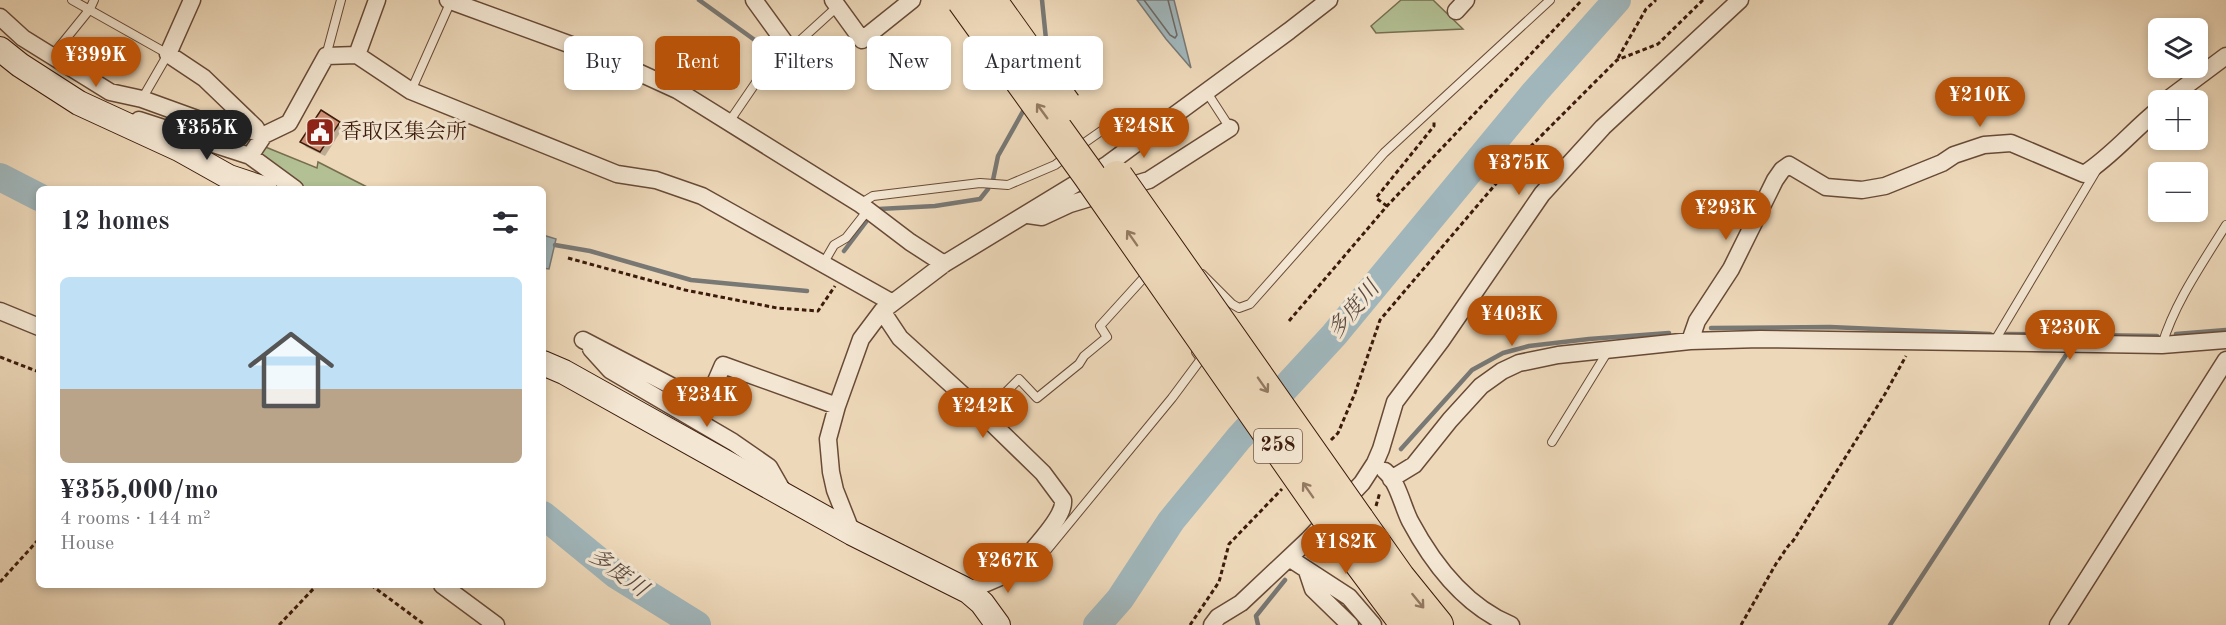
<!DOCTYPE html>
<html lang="en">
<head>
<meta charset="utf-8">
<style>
  body { margin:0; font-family:"Old Standard TT","Noto Serif JP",serif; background:#f2f2f3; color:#2b2b33; height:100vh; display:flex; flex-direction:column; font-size:22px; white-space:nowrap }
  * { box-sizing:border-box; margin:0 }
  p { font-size:20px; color:#7c7c81 }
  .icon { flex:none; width:33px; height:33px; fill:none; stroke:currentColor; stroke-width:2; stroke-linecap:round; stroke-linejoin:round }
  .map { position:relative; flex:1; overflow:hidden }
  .drawer { position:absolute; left:36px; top:186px; width:510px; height:402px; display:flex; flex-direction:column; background:#fff; border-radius:9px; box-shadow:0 3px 9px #0003 }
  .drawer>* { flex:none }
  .guide { position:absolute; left:564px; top:36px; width:570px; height:54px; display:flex; gap:12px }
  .controls { position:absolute; left:2148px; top:18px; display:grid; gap:12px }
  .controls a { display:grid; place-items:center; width:60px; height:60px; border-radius:9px; background:#fff; box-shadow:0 3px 9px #0003; font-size:30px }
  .price { position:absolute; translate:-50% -51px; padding:0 14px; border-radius:21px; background:#b45309; color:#fff; font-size:20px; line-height:39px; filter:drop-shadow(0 2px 3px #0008) }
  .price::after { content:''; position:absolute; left:50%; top:36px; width:18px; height:14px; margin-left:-9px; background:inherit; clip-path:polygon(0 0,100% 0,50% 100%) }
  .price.current { background:#222; color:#fff }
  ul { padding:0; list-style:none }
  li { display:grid; align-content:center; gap:12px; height:318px; padding:0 24px }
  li+li { border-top:2px solid #e1e1e2 }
  li span { display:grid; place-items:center; height:186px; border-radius:9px; color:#555 }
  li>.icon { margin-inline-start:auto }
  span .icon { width:108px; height:108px; fill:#fffc; stroke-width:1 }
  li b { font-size:26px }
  h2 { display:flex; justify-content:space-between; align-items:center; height:72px; padding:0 24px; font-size:26px }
  .tag { padding:0 21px; border-radius:9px; background:#fff; box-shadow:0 3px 9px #0003; font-size:21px; line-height:54px }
  .tag.current { background:#b45309; color:#fff }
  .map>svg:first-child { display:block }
  .green { fill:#b2c094; stroke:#776e50; stroke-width:1.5 }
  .water { fill:#a0b6bb; stroke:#787875; stroke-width:1.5 }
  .shadow { fill:#0003 }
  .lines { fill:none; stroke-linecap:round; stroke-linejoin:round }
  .shore { stroke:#6e6863; stroke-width:1.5 }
  .stream { stroke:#787875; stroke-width:4.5 }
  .river { stroke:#a0b6bb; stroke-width:28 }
  .building { fill:#d19379; stroke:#3c1b0b; stroke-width:1.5 }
  .lane-casing { stroke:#684a36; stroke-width:10 }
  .street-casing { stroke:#684a36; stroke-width:19 }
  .secondary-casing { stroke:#3c1b0b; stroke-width:26 }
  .highway-casing { stroke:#3c1b0b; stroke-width:34 }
  .path { stroke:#3c1b0b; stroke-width:3; stroke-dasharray:4.5 3; stroke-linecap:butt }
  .lane { stroke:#f3e6d2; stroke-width:8 }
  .street { stroke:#f3e6d2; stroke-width:16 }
  .secondary { stroke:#f3e6d2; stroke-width:24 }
  .highway { stroke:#edd8b9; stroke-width:32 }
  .highway-bridge-casing { stroke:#3c1b0b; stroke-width:34; stroke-linecap:butt }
  .highway-bridge { stroke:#edd8b9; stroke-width:32 }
  .oneway { stroke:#947a62 }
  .labels { text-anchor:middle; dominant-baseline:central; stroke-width:6; stroke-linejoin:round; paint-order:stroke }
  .shield { fill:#f3e6d2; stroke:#735847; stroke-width:1.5 }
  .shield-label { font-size:20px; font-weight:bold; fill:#3c1b0b }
  .poi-label { font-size:21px; fill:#3c1b0b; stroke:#f3e6d2; text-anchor:start }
  .water-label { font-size:22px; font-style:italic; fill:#5a4a40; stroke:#f3e6d2 }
</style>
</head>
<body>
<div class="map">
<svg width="2226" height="625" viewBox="0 0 2226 625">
  <rect width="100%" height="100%" fill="#edd8b9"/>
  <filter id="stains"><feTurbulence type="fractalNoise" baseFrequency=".00333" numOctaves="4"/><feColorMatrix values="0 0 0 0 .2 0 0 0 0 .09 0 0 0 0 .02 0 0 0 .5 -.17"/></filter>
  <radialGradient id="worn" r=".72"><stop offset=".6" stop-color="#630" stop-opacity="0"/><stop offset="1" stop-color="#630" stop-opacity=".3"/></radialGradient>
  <path class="green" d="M1401 0H1433L1463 29 1376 33 1371 26Z
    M263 146 317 168 318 162 371 189H307L258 155Z"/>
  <path class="water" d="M1137 0H1174L1191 68 1166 39Z
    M543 235 556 239 549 269 543 268Z"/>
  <path class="shadow" d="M339 123 343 128 325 156 306 147 302 142Z"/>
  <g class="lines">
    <path class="shore" d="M1144 0 1170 35 1175 38 1177 35 1168 0"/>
    <path class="stream" d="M699 0 763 46
      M1042 0 1047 49
      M993 180 998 156 1026 106
      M879 209 935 206 980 199 988 189
      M555 245 590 251 691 280 807 291
      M844 251 869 218
      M1711 328 1830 327 1990 334
      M2007 334 2157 336
      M2176 334 2226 330
      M1401 449 1472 370 1503 353 1529 346 1589 339 1669 333
      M1258 625 1256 616 1285 580
      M1890 625 2068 352"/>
    <path class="river" d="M0 177 39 197
      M543 515 615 574 697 625
      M1097 625 1120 599 1171 521 1239 438 1334 335 1535 92 1617 0"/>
  </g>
  <path class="building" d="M321 110 340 122 320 152 300 142Z"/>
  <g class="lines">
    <g class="lane-casing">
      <path id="lane" d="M72 0 168 54 142 99
        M52 56 90 9 94 0
        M326 56 341 0
        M411 91 451 1
        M1206 91 1230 128
        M729 122 759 78 838 6
        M1077 148 1107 127 1127 129
        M860 204 873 196 980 183 1008 185 1055 165 1067 156
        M823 264 834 245 846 238 868 210
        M1202 274 1232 304 1239 308 1250 304 1384 153 1550 0
        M1994 342 2096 171
        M2162 345C2175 302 2202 264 2226 225
        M983 415 1019 379 1037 398 1079 364 1084 356 1107 337 1100 326 1149 272
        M1552 442 1608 351
        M1033 563 1047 550 1172 398 1201 359 1196 352"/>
    </g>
    <g class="street-casing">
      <path id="street" d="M192 0 168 54 204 78 256 128
        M448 0 607 58 677 90 860 204 910 242 944 264
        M754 0 791 51
        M833 0 862 40 912 0
        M1456 11 1466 0
        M0 17 23 38 110 92 142 99 200 120 238 126 264 135
        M357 55 377 0
        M2167 100 2226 56
        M139 120 250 156 295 189
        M250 156 264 135 289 123 326 56 357 55 411 91 617 174 656 180 702 196 891 302
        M1028 215 1042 217 1070 204 1149 180 1230 128
        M0 311 39 327
        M882 311 900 338 965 397 1043 473 1063 500C1065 515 1040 541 1030 553L1033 563 968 591
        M583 340 706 404 723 365 837 406
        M1690 341 1697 321 1731 269 1775 180 1782 170 1789 165 1826 187 1862 190 1885 186 1942 163 1954 155 1984 145 2011 143 2084 174C2112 156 2133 130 2158 110
        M591 349 610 370 733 442 769 467 785 495
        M1385 471C1398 482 1402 505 1410 521 1433 564 1465 606 1511 625
        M1391 479 1414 465 1450 420 1481 386 1502 371 1519 363 1558 355 1690 341 1760 339 2162 345 2226 340
        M852 533 835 490 831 472 828 439 837 406 861 339 882 311 944 264 1108 164 1289 31 1329 0
        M1289 558 1349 597 1373 625
        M1307 571 1313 589 1350 625
        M442 585 496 625
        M1212 625 1218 617 1241 603 1308 540 1362 483 1375 463 1381 449 1395 402 1441 341 1542 194 1603 127 1740 0
        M2058 625 2226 360"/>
    </g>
    <g class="secondary-casing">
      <path id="secondary" d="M0 49 20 65 79 103 179 149 229 177 265 189
        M543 363 564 372 852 533 968 591 982 603 998 625"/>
    </g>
    <g class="highway-casing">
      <path id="highway" d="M1358 520 1399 578 1437 625
        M1342 538 1407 625"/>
    </g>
    <path class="path" d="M1618 58 1646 9 1656 0
      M1387 206 1376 198 1434 126V122
      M568 258 685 290 777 308 818 311 835 286
      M1289 321 1387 206 1582 0
      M0 357 39 372
      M1331 440 1338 433 1355 393 1380 320 1511 166 1617 60 1658 44 1703 0
      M1376 506 1380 492
      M0 582 39 539
      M371 585 425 625
      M279 625 317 585
      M1190 625 1219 582 1229 544 1282 489
      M1741 625 1777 562C1783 555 1786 547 1793 541L1885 394 1906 356"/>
    <use href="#lane" class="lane"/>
    <use href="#street" class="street"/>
    <use href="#secondary" class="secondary"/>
    <use href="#highway" class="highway"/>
    <g class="highway-bridge-casing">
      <path id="highway-bridge" d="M963 0 1089 175 1342 538
        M990 0 1065 105
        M1117 177 1358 520"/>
    </g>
    <use href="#highway-bridge" class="highway-bridge"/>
  </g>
  <defs><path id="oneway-shaft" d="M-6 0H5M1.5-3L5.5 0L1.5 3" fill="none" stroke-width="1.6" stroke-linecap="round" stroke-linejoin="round" transform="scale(1.5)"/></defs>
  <g class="oneway">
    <use href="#oneway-shaft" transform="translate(1042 111) rotate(-126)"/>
    <use href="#oneway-shaft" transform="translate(1132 238) rotate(-125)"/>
    <use href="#oneway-shaft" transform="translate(1263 385) rotate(55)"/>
    <use href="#oneway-shaft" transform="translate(1308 490) rotate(-125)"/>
    <use href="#oneway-shaft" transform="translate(1418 601) rotate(51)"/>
  </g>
  <defs>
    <g id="civic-square" transform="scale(1.5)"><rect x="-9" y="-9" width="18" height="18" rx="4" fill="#8f2418" stroke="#f3e6d2"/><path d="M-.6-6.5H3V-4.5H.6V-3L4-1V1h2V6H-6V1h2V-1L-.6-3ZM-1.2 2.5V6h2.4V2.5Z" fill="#fff"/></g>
  </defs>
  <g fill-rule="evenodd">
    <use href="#civic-square" x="320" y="132"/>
  </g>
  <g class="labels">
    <rect class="shield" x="1254" y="429" width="48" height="34" rx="4.5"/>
    <g class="shield-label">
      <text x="1278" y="446">258</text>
    </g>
    <g class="poi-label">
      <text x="341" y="132">香取区集会所</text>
    </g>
    <g class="water-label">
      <text transform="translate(1354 310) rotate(-50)">多度川</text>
      <text transform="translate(618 573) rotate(36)">多度川</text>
    </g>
  </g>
  <rect width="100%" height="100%" filter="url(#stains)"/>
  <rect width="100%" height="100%" fill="url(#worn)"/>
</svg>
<div class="controls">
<a><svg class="icon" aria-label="layers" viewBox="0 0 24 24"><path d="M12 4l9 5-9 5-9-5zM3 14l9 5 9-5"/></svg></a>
<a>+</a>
<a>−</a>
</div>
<b class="price" style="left:96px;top:88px">¥399K</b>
<b class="price" style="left:1980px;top:128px">¥210K</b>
<b class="price" style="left:1144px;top:159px">¥248K</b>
<b class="price current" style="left:207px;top:161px">¥355K</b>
<b class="price" style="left:1519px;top:196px">¥375K</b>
<b class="price" style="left:1726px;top:241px">¥293K</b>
<b class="price" style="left:1512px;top:347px">¥403K</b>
<b class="price" style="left:2070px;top:361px">¥230K</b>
<b class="price" style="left:707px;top:428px">¥234K</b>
<b class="price" style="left:983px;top:439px">¥242K</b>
<b class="price" style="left:1346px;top:575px">¥182K</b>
<b class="price" style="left:1008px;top:594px">¥267K</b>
<div class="guide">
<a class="tag">Buy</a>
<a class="tag current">Rent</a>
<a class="tag">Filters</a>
<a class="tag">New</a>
<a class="tag">Apartment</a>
</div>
<section class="drawer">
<h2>12 homes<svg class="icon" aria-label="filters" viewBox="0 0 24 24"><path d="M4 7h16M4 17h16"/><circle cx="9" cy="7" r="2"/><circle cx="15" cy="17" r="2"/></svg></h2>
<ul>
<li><span style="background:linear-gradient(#bfe0f5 60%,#b9a48a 0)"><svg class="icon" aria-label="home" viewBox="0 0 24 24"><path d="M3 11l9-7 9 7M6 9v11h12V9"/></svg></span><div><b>¥355,000/mo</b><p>4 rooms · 144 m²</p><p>House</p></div></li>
</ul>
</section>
</div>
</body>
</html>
